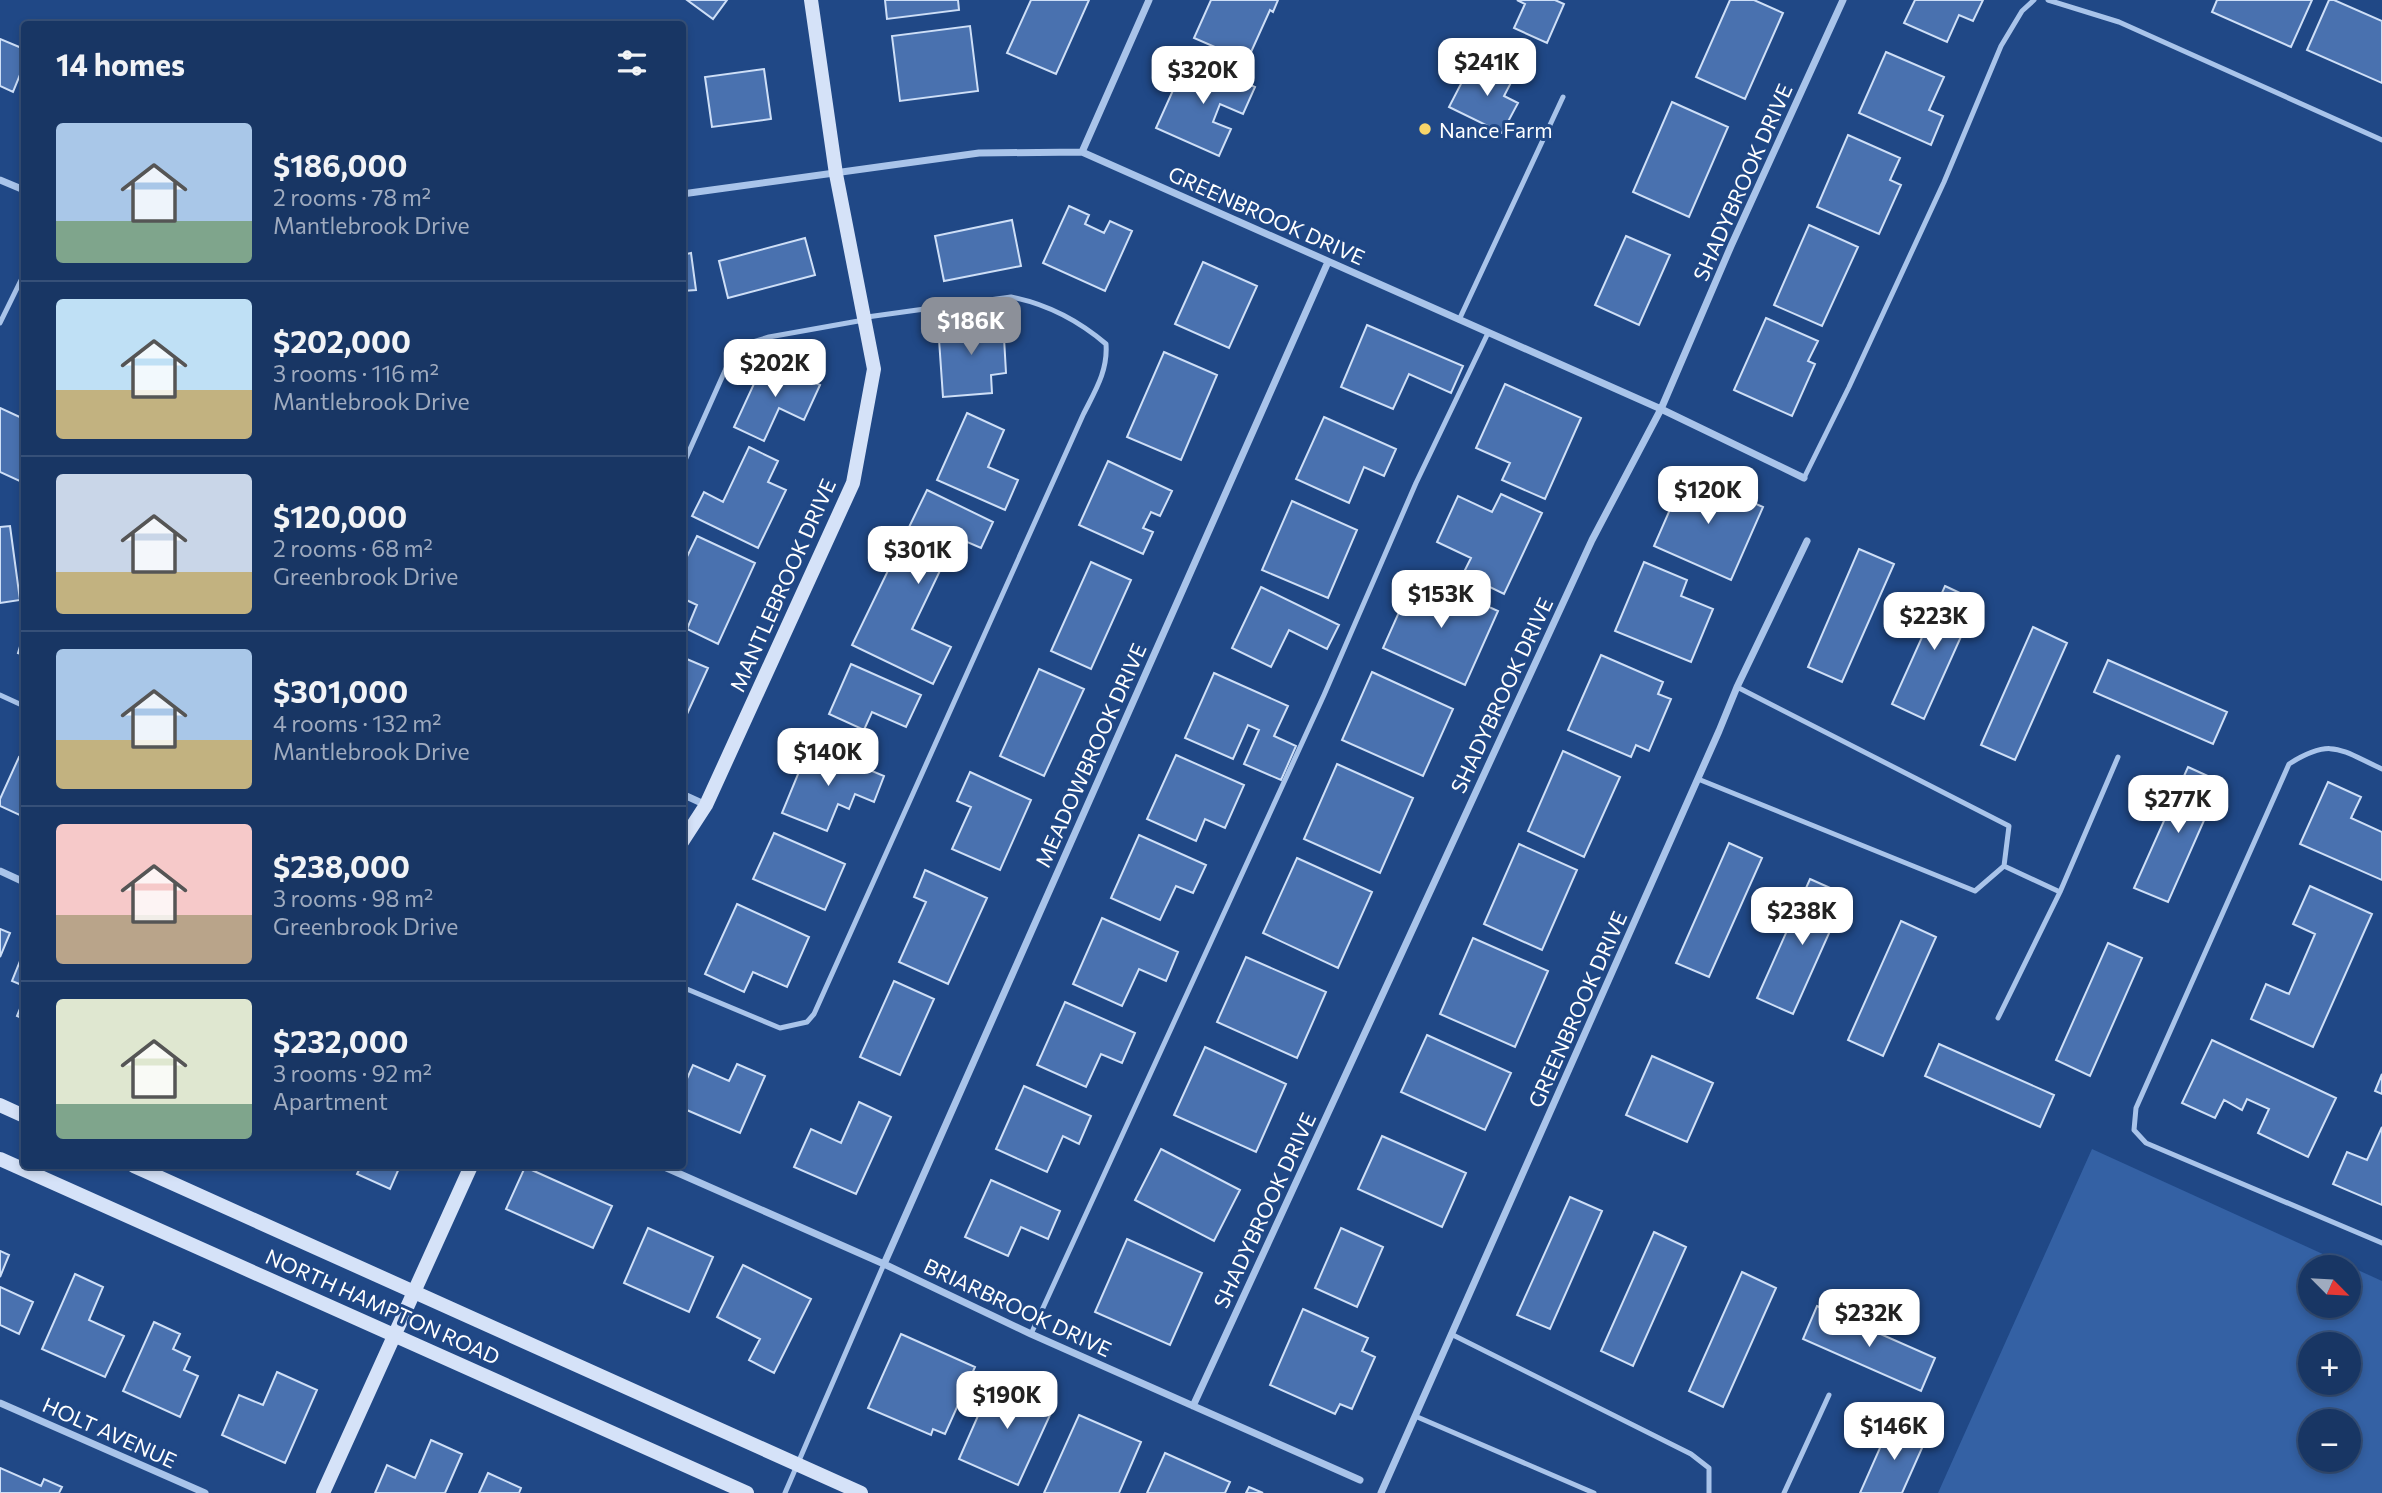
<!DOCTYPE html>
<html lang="en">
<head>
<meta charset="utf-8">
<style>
  body { margin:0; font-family:Commissioner,sans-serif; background:#25416d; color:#f1f3f6; height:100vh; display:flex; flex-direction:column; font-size:26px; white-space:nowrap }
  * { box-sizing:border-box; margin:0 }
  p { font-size:23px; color:#9fabbf }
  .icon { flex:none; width:38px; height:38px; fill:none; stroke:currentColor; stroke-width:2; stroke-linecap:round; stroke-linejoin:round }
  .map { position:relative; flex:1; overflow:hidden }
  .drawer { position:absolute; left:21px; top:21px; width:665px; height:1148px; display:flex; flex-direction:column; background:#183664; border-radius:7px; box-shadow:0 4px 10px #0003,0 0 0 2px #365078 }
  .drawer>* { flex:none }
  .needle { width:46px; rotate:114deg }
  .tools { position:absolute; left:2298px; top:1255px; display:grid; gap:14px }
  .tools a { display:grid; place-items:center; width:63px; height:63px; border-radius:50%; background:#183664; box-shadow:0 4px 10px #0003,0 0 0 2px #365078; font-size:35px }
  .price { position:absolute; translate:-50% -60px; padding:0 16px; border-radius:14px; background:#fff; color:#222; font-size:23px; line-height:46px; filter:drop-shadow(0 2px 4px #0008) }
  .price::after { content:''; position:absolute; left:50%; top:42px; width:21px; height:16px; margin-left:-10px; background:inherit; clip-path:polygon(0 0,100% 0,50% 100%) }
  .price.current { background:#8c9099; color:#fff }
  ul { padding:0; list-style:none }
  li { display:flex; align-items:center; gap:21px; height:175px; padding:0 35px }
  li+li { border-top:2px solid #365078 }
  li span { display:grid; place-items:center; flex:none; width:196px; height:140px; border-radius:7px; color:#555 }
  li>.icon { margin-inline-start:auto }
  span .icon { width:84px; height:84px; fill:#fffc; stroke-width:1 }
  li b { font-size:30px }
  h2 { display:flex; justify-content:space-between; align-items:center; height:84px; padding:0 35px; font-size:30px }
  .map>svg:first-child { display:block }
  .green { fill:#3461a4; fill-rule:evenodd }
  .building { fill:#4971af; stroke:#cedff7; stroke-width:2 }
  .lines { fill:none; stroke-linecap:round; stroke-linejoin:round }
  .lane { stroke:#a9c4ea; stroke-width:5 }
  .street { stroke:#a9c4ea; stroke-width:7 }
  .secondary { stroke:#d5e2f8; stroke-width:14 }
  .poi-dot { fill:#f7d56a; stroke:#204886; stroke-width:2.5 }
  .labels { text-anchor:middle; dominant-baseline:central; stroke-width:6; stroke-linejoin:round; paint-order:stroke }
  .poi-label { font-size:21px; fill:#fff; stroke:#204886; text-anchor:start }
  .street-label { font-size:21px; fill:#fff; stroke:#204886 }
</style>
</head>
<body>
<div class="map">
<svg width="2382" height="1493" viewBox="0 0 2382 1493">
  <rect width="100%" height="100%" fill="#204886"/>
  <path class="green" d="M2092 1149 2382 1281V1493H1938ZM2310 1267H2348V1306H2310ZM2310 1344H2348V1382H2310ZM2310 1421H2348V1460H2310Z"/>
  <path class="building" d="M687 0H727L713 19Z
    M885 0H958L959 10 887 19Z
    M1031 0H1089L1056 74 1007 53Z
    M1211 0H1278L1273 12 1270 10 1247 61 1194 38Z
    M1517 0H1555L1564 4 1547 43 1514 28 1525 4Z
    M1730 0H1754L1783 13 1745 99 1696 77Z
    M1915 0H1983L1973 21 1959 15 1947 42 1904 23Z
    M2217 0H2312L2291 47 2212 12Z
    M2329 0H2334L2382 21V83L2307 50Z
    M970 26 978 91 900 101 892 36Z
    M0 39 24 49V65L13 92 0 86Z
    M1886 52 1944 77 1929 110 1943 116 1931 145 1859 113Z
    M1188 57 1255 87 1243 114 1220 104 1213 122 1231 129 1219 156 1156 128Z
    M1496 61 1517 71 1504 96 1518 103 1502 133 1449 107 1465 76 1484 86Z
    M764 69 771 119 712 127 705 77Z
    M1672 102 1728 127 1689 217 1633 192Z
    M1848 135 1900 158 1890 180 1901 185 1879 234 1817 207Z
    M1069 206 1089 215 1085 224 1104 233 1110 221 1132 231 1105 291 1043 263Z
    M1012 220 1021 266 944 281 935 236Z
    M1809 225 1858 247 1822 326 1774 305Z
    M1626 236 1670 255 1639 325 1595 305Z
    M805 238 815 275 728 298 719 261Z
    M691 253 696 290 682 291V255Z
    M1203 262 1257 286 1229 348 1175 324Z
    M1766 318 1818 341 1808 361 1815 364 1792 416 1734 390Z
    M1003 320 1006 373 991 375 992 393 943 397 938 325Z
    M1367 325 1463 366 1451 393 1409 374 1393 409 1341 387Z
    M1164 352 1217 375 1181 460 1127 437Z
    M765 360 820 385 804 420 779 408 764 441 734 427Z
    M1505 384 1581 418 1545 499 1502 480 1510 463 1476 448Z
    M0 408 24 419V483L0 472Z
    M967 413 1004 430 988 467 1018 480 1005 510 937 480Z
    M1324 417 1396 449 1384 476 1364 467 1349 503 1296 479Z
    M749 447 778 461 768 482 786 490 758 548 692 516 704 492 723 502Z
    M1108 461 1172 491 1160 516 1151 512 1143 528 1153 532 1143 554 1079 525Z
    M1686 473 1763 507 1731 580 1654 546Z
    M927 490 993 522 981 548 965 541 955 562 946 558 912 629 951 647 933 684 852 645Z
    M1501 494 1542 513 1504 594 1463 574 1471 558 1437 542 1458 496 1492 512Z
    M1292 501 1357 530 1328 598 1262 570Z
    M10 526 20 600 0 603V527Z
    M697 536 755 563 718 644 687 629 697 605 682 598V567Z
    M1859 549 1894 564 1842 682 1808 667Z
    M1091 562 1131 580 1091 669 1051 651Z
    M1644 562 1687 580 1681 596 1713 609 1691 662 1615 631Z
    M1416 574 1498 611 1465 685 1383 648Z
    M1945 586 1977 601 1924 719 1892 704Z
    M1261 587 1339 625 1327 649 1289 630 1271 667 1232 648Z
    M2033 627 2067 643 2015 760 1981 745Z
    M24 633V655L18 653Z
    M1601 655 1663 682 1658 694 1671 699 1649 751 1636 745 1631 757 1568 730Z
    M682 657 708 668 682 725Z
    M2108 660 2227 712 2213 744 2094 692Z
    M851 664 921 695 906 727 872 712 864 730 829 714Z
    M1039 669 1084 689 1044 776 1000 756Z
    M1372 672 1453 709 1423 776 1342 740Z
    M1214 673 1288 706 1274 736 1296 746 1281 780 1244 764 1259 730 1248 725 1233 759 1185 738Z
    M810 745 884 776 874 802 855 794 849 809 838 804 827 831 782 813Z
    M1563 751 1620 777 1584 857 1528 831Z
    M1176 755 1244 785 1225 828 1205 819 1196 841 1147 819Z
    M19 757 24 759V817L0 806V799Z
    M1337 764 1413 798 1380 873 1304 839Z
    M2188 767 2221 782 2168 902 2134 888Z
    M970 772 1031 800 1000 870 952 849 971 807 957 801Z
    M2328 782 2361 797 2351 818 2382 832V880L2300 844Z
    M774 833 845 864 825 910 753 879Z
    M1139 835 1206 865 1193 893 1176 886 1160 920 1111 898Z
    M1729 843 1762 858 1709 977 1676 963Z
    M1519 844 1577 870 1542 950 1484 924Z
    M1297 858 1372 892 1338 968 1263 933Z
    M925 870 987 898 948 984 899 962 926 902 914 897Z
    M1810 879 1846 895 1793 1014 1757 998Z
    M2310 886 2372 914 2313 1047 2251 1019 2266 984 2289 994 2315 934 2293 924Z
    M737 904 809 937 787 987 753 972 744 992 705 974Z
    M1102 918 1178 952 1166 981 1139 969 1122 1006 1073 984Z
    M1901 921 1936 937 1883 1056 1848 1040Z
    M0 929 10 933 0 957Z
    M1473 938 1548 971 1515 1047 1440 1014Z
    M2108 943 2142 958 2090 1076 2056 1060Z
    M24 951V986L12 981Z
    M1246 957 1326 992 1297 1058 1217 1022Z
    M894 981 934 999 900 1075 860 1057Z
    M24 999V1019L17 1016Z
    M1065 1002 1135 1033 1122 1063 1101 1054 1086 1087 1037 1065Z
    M1427 1035 1511 1073 1485 1130 1401 1092Z
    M2212 1040 2336 1098 2308 1157 2258 1133 2269 1109 2247 1099 2242 1110 2224 1100 2215 1118 2182 1103Z
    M1939 1044 2054 1095 2040 1127 1925 1076Z
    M1205 1047 1286 1084 1256 1152 1174 1115Z
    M1652 1056 1713 1083 1687 1142 1626 1115Z
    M737 1064 765 1076 740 1133 682 1108V1090L693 1065 729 1081Z
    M2382 1074V1094L2375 1091Z
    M1024 1086 1091 1116 1079 1144 1063 1136 1047 1172 996 1149Z
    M859 1102 891 1117 856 1194 794 1167 811 1129 841 1143Z
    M2382 1127V1205L2333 1184 2347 1152 2367 1160Z
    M1382 1136 1466 1173 1442 1227 1358 1189Z
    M1161 1149 1240 1190 1214 1241 1135 1200Z
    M361 1166H400L390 1189 357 1174Z
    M525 1167 612 1206 593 1248 506 1209Z
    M991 1180 1060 1211 1048 1239 1021 1227 1008 1256 965 1237Z
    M1570 1197 1602 1211 1550 1329 1517 1315Z
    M648 1228 713 1257 689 1312 624 1283Z
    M1341 1228 1383 1247 1357 1307 1315 1288Z
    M1654 1232 1686 1247 1633 1366 1601 1351Z
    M1127 1239 1202 1273 1170 1345 1095 1312Z
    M0 1251 9 1255 0 1277Z
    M743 1265 811 1299 774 1373 749 1360 760 1339 717 1317Z
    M1742 1272 1776 1288 1723 1407 1689 1391Z
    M75 1274 103 1287 89 1320 124 1336 105 1377 42 1349Z
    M0 1287 33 1302 19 1334 0 1325Z
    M1817 1306 1935 1358 1921 1391 1803 1339Z
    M1303 1309 1368 1338 1362 1351 1375 1357 1352 1409 1340 1404 1335 1414 1270 1385Z
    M154 1322 180 1334 173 1349 190 1357 184 1370 198 1376 180 1417 123 1391Z
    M901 1334 975 1367 945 1434 933 1429 931 1435 868 1408Z
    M277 1372 317 1390 285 1463 222 1435 239 1395 263 1405Z
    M995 1377 1055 1404 1018 1485 959 1459Z
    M1079 1415 1141 1442 1119 1493H1044Z
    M1891 1423 1926 1439 1902 1493H1860Z
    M431 1440 462 1454 445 1493H375L387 1465 415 1478Z
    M1165 1453 1230 1482 1225 1493H1147Z
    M0 1468 41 1486 44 1479 62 1487 59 1493H0Z
    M488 1473 521 1488 519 1493H479Z
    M1249 1487 1263 1493H1246Z"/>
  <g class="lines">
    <path class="lane" d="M2048 0 2119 22 2382 140
      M1459 320 1563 97
      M0 323 24 274
      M682 467 732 355 743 345 769 337 864 320
      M1804 478 1849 387 1944 182 2001 46 2022 11 2034 0
      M0 695 24 706
      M2382 769C2340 750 2332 737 2289 764L2136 1108 2134 1130 2146 1143 2382 1243
      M1698 779 1975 891 2004 866 2009 826 1737 687
      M2004 866 2060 892
      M682 987 780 1028 807 1022 814 1014 1083 415C1095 391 1108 371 1106 344 1079 321 1047 304 1011 297L867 317
      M1998 1018 2060 892 2118 757
      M1031 1334 1324 695 1416 483 1488 333
      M1451 1334 1691 1454 1709 1468V1493
      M1415 1416 1594 1493
      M785 1493 884 1264
      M1784 1493 1829 1395"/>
    <path class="street" d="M1082 152 1149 0
      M0 180 24 190
      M682 194 979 153 1082 152 1661 409 1804 478
      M682 794 706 805
      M0 871 24 882
      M662 1166 884 1264 1031 1334 1360 1480
      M884 1264 1328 262
      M0 1403 205 1493
      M1193 1406 1592 540 1661 409 1731 246 1843 0
      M1381 1493 1719 731 1737 687 1807 541"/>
    <path class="secondary" d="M682 842 706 805 853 483 874 369 836 174 811 0
      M0 1105 24 1116
      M0 1159 747 1493
      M134 1166 861 1493
      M323 1493 471 1166"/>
  </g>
  <circle class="poi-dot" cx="1425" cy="129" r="7"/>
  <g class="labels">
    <g class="poi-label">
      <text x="1439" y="129">Nance Farm</text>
    </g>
    <g class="street-label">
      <text transform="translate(1742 182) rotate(-66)">SHADYBROOK DRIVE</text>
      <text transform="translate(1267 215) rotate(24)">GREENBROOK DRIVE</text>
      <text transform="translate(782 585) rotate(-66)">MANTLEBROOK DRIVE</text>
      <text transform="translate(1501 695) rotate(-65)">SHADYBROOK DRIVE</text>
      <text transform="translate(1090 755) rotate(-66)">MEADOWBROOK DRIVE</text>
      <text transform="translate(1577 1009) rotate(-66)">GREENBROOK DRIVE</text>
      <text transform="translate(1264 1210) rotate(-65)">SHADYBROOK DRIVE</text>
      <text transform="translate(383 1306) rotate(24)">NORTH HAMPTON ROAD</text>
      <text transform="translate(1018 1307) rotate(25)">BRIARBROOK DRIVE</text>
      <text transform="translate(110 1432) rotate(24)">HOLT AVENUE</text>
    </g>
  </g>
</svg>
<div class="tools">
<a><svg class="needle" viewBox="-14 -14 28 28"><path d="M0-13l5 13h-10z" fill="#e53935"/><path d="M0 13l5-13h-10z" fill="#9fabbf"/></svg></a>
<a>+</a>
<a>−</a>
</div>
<b class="price" style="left:1487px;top:98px">$241K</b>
<b class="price" style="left:1203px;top:106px">$320K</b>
<b class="price current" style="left:971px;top:357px">$186K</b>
<b class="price" style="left:775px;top:399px">$202K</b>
<b class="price" style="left:1708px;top:526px">$120K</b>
<b class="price" style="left:918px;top:586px">$301K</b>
<b class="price" style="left:1441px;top:630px">$153K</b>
<b class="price" style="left:1934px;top:652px">$223K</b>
<b class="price" style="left:828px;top:788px">$140K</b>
<b class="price" style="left:2178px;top:835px">$277K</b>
<b class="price" style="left:1802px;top:947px">$238K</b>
<b class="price" style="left:1869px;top:1349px">$232K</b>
<b class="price" style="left:1007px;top:1431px">$190K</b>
<b class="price" style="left:1894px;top:1462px">$146K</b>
<section class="drawer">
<h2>14 homes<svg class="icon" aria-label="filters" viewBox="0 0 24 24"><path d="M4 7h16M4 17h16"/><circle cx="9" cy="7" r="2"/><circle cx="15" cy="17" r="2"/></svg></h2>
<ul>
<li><span style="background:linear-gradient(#a9c7e8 70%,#7fa58c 0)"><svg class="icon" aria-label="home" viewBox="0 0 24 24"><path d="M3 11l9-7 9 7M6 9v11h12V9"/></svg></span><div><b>$186,000</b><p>2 rooms · 78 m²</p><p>Mantlebrook Drive</p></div></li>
<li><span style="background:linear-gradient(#bfe0f5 65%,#c2b280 0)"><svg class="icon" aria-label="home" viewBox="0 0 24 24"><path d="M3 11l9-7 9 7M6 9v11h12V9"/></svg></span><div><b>$202,000</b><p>3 rooms · 116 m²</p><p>Mantlebrook Drive</p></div></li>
<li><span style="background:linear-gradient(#c9d6e8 70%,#c2b280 0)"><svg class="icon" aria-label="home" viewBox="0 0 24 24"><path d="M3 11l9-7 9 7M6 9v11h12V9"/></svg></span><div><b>$120,000</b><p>2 rooms · 68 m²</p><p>Greenbrook Drive</p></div></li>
<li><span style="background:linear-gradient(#a9c7e8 65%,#c2b280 0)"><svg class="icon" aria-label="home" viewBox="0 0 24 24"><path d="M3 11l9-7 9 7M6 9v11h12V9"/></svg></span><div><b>$301,000</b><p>4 rooms · 132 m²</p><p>Mantlebrook Drive</p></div></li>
<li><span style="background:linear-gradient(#f6c9c9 65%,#b9a48a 0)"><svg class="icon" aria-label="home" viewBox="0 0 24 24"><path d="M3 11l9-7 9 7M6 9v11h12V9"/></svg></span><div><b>$238,000</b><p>3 rooms · 98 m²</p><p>Greenbrook Drive</p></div></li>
<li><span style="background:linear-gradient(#dfe7d0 75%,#7fa58c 0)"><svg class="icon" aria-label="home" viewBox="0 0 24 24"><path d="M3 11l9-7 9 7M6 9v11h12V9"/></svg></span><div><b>$232,000</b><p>3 rooms · 92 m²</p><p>Apartment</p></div></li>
</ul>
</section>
</div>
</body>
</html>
